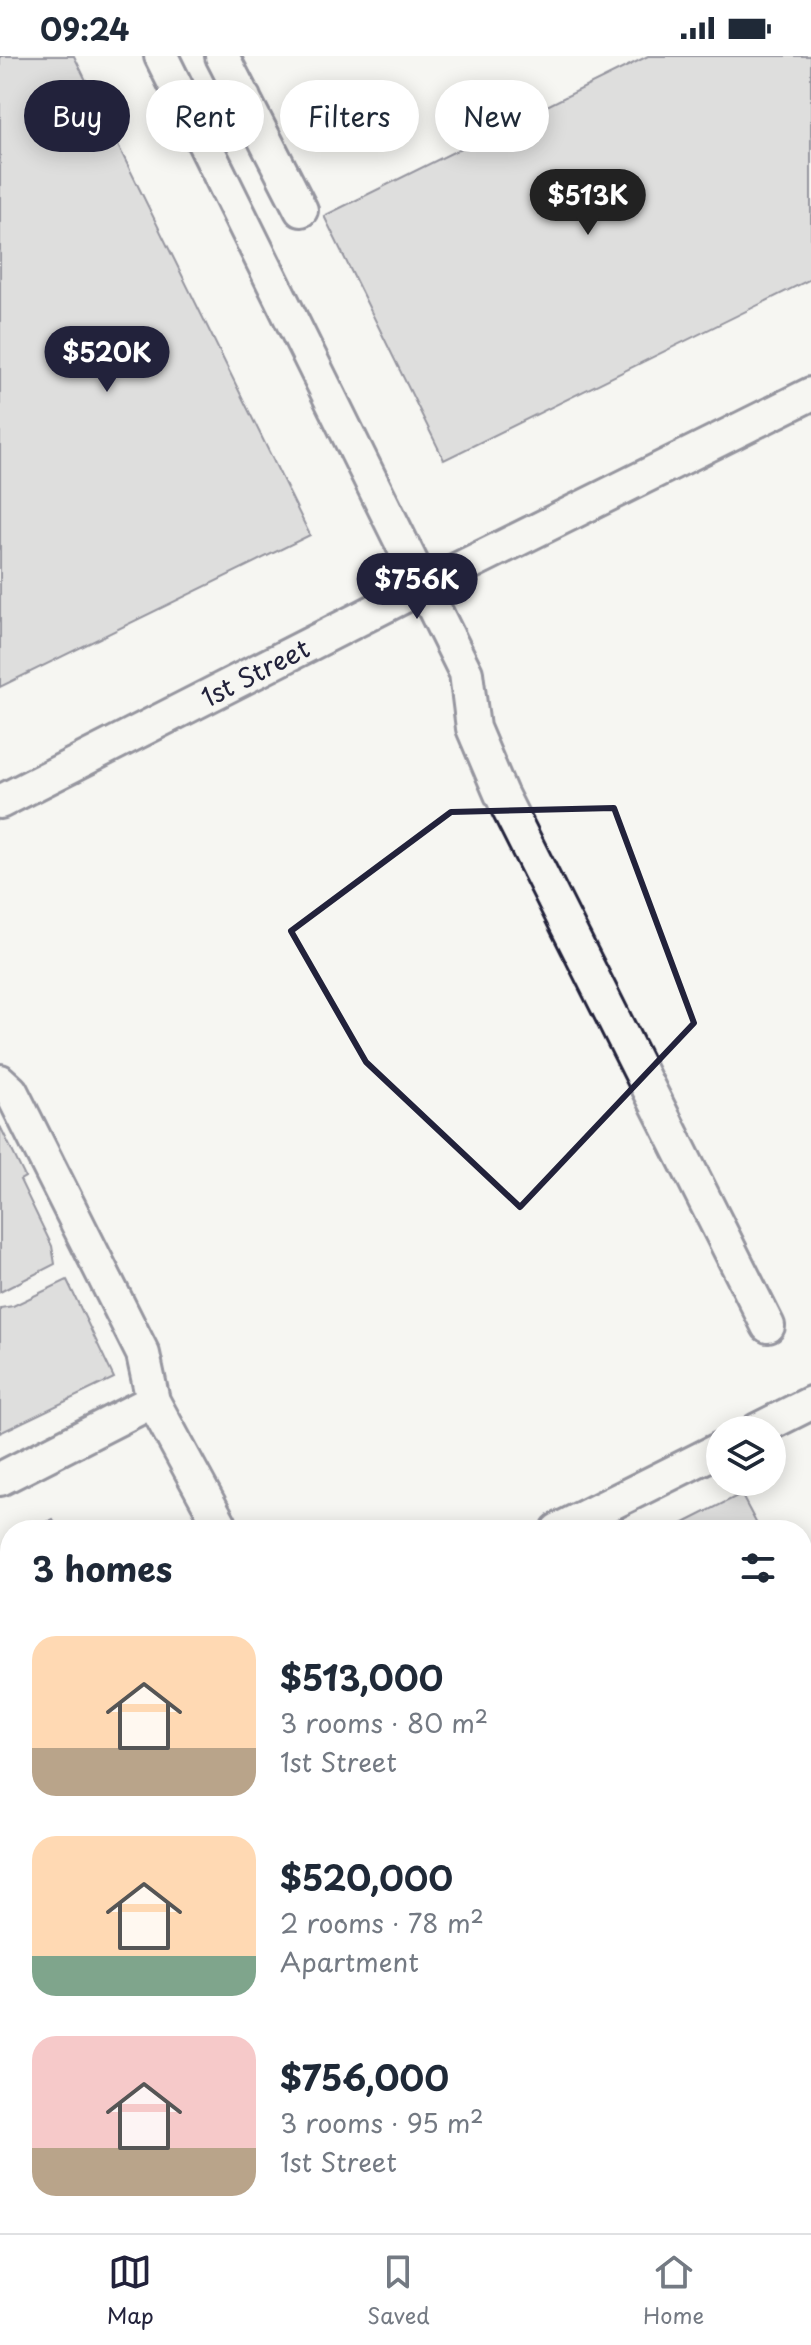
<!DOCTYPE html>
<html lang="en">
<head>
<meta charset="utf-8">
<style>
  body { margin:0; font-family:"Playpen Sans",sans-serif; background:#f6f6f7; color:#1f2937; height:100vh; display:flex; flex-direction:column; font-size:30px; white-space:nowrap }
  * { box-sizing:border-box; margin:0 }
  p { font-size:26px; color:#747a83 }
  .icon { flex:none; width:44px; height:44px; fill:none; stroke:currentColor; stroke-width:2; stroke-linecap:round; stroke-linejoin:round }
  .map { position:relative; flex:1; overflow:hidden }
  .details { position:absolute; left:0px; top:1464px; width:812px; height:714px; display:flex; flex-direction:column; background:#fff; border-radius:32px 32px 0 0; box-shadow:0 4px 20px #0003 }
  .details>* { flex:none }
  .top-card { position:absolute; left:24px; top:24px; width:764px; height:72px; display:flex; gap:16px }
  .fabs { position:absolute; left:706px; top:1360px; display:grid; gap:16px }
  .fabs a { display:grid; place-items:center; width:80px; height:80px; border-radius:50%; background:#fff; box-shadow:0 4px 20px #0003; font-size:40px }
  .price { position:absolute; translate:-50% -68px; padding:0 18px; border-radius:28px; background:#22223b; color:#fff; font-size:26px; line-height:52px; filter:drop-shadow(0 2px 4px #0008) }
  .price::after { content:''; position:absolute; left:50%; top:48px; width:24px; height:18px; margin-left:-12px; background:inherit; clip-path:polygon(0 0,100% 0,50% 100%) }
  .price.current { background:#222; color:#fff }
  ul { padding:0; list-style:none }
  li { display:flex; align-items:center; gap:24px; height:200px; padding:0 32px }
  li span { display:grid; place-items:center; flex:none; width:224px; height:160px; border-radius:24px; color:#555 }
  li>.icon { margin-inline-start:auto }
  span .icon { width:96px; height:96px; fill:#fffc; stroke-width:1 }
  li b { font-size:34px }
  h2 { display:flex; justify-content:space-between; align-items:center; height:96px; padding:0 32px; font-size:34px }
  .pill { padding:0 28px; border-radius:36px; background:#fff; box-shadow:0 4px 20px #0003; font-size:28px; line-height:72px }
  .pill.current { background:#22223b; color:#fff }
  .status { display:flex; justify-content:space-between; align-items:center; height:56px; padding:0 40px; background:#fff; direction:ltr }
  .status svg { height:22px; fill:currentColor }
  .tab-bar { display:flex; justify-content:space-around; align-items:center; height:112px; border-top:2px solid #e0e1e3; background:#fff; font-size:22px; color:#747a83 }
  .tab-bar a { display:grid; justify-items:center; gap:4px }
  .tab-bar .current { color:#22223b }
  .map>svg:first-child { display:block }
  .building { fill:#c2c2c4; stroke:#22223b; stroke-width:2 }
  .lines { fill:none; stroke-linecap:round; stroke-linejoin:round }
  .minor-casing { stroke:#22223b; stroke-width:38 }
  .minor { stroke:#f6f6f2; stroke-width:32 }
  .marked { fill:none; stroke:#22223b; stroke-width:6; stroke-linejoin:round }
  .labels { text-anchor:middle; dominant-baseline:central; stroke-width:8; stroke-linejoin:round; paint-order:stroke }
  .street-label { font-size:26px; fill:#22223b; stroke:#f6f6f2 }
</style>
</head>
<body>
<div class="status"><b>09:24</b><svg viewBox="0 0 49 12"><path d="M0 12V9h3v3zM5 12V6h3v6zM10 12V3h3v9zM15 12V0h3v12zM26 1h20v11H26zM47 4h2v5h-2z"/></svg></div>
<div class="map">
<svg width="811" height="2177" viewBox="0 0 811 2177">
  <rect width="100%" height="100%" fill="#f6f6f2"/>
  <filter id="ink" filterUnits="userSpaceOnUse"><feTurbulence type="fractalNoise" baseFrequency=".0125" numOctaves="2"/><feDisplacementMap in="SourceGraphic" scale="16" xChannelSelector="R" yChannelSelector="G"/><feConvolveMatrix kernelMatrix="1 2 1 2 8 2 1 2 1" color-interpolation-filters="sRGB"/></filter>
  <g filter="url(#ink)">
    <path class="building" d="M0 0H74L310 479 0 631Z
      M648 0H811V223L444 404 324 160Z
      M0 1070 25 1121 20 1124 52 1190 55 1208 0 1236Z
      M67 1224 114 1322 0 1377V1252L13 1250Z
      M741 1438 760 1474H685L682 1468Z
      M53 1463 58 1474H30Z
      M802 1557 809 1570 811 1569V1649L802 1654Z
      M10 1865V1922L0 1903V1870Z
      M10 1923 9 1944 10 2087 0 2067V1926L1 1928Z
      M802 2060 811 2078V2110L802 2114Z
      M30 2168H120L124 2177H35Z
      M30 2168H78L83 2177H35Z
      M378 2168H524L506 2177H360Z
      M536 2168H590L595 2177H541Z
      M707 2168H776L778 2170 765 2177H711Z"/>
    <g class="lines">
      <g class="minor-casing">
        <path id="minor" d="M161 0 466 617 473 672 501 738 768 1270
          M222 0 301 154
          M194 68 244 42
          M0 746 422 531 811 338
          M0 1025 11 1035 143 1298 153 1345 223 1474
          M757 1374 811 1347
          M0 1423 153 1345
          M558 1474 720 1393
          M0 1618 10 1637
          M0 1754 10 1749
          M802 1918 811 1936"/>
      </g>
      <use href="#minor" class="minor"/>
    </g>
  </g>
  <path d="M0 0H811V2177H0ZM614 752 694 967 520 1151 366 1006 291 875 451 756Z" fill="#f6f6f2" fill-opacity=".55" fill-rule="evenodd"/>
  <path class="marked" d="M614 752 694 967 520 1151 366 1006 291 875 451 756Z"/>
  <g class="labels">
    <g class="street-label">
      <text transform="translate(255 616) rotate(-27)">1st Street</text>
    </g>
  </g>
</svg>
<div class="fabs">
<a><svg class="icon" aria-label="layers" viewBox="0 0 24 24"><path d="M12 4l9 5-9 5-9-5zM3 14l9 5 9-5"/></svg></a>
</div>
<b class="price current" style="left:588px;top:181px">$513K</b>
<b class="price" style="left:107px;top:338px">$520K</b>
<b class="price" style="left:417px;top:565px">$756K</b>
<div class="top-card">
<a class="pill current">Buy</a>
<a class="pill">Rent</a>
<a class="pill">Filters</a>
<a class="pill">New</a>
</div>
<section class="details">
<h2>3 homes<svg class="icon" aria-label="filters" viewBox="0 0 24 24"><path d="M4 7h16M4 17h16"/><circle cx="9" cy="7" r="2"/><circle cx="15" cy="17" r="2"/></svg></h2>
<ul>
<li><span style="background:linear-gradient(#ffd9b3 70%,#b9a48a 0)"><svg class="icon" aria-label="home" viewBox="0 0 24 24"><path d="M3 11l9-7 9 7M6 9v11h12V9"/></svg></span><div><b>$513,000</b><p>3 rooms · 80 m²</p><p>1st Street</p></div></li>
<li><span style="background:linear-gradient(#ffd9b3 75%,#7fa58c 0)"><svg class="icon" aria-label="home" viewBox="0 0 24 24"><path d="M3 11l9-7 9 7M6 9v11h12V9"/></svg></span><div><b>$520,000</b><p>2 rooms · 78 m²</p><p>Apartment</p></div></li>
<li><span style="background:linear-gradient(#f6c9c9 70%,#b9a48a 0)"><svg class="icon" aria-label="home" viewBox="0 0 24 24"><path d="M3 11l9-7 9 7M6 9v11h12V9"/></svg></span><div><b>$756,000</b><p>3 rooms · 95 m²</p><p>1st Street</p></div></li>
</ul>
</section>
</div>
<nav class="tab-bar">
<a class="current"><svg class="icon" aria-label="map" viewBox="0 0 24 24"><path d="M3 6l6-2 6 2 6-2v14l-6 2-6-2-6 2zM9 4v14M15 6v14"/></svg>Map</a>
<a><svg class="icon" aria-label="saved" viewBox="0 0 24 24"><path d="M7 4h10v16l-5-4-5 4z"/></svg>Saved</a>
<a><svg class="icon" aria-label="home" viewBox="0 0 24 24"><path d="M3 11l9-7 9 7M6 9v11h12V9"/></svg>Home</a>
</nav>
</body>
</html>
